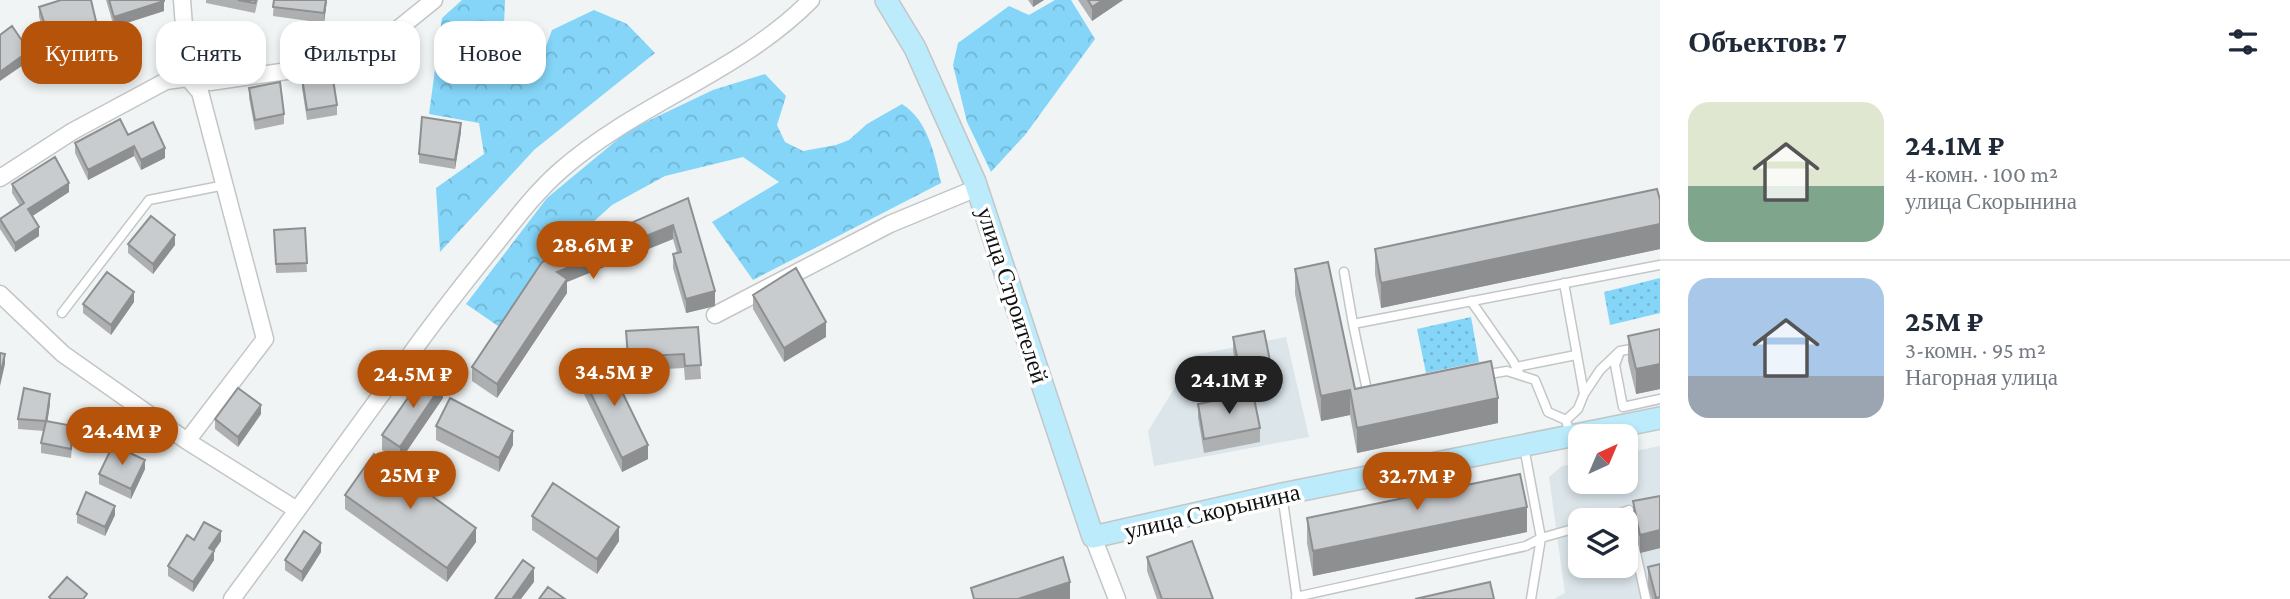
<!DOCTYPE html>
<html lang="ru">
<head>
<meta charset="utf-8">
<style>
  body { margin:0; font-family:"Crimson Pro",serif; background:#f2f2f3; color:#1f2937; height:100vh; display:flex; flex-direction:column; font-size:26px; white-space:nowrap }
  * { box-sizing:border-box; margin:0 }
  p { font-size:23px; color:#747a83 }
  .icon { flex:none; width:38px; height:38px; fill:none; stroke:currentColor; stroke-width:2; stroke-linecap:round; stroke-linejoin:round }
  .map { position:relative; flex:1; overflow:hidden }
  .panel { display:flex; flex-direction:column; background:#fff; width:630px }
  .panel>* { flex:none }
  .banner { position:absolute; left:21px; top:21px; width:665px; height:63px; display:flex; gap:14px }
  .needle { width:46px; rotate:44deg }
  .buttons { position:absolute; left:1568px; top:424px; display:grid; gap:14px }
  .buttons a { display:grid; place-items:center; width:70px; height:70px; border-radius:14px; background:#fff; box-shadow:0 4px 10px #0003; font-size:35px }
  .price { position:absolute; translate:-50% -60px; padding:0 16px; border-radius:24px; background:#b45309; color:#fff; font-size:23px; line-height:46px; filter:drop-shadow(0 2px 4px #0008) }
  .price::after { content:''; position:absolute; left:50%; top:42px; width:21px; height:16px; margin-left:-10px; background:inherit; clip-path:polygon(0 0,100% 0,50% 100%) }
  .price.current { background:#222; color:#fff }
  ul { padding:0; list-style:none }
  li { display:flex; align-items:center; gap:21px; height:175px; padding:0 28px }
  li+li { border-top:2px solid #e0e1e3 }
  li span { display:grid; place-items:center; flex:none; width:196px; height:140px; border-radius:21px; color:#555 }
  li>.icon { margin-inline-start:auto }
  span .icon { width:84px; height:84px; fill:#fffc; stroke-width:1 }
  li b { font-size:30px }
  h2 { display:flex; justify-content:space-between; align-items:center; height:84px; padding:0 28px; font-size:30px }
  .tag { padding:0 24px; border-radius:21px; background:#fff; box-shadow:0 4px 10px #0003; font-size:24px; line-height:63px }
  .tag.current { background:#b45309; color:#fff }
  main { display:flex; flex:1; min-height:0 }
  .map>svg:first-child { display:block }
  .built { fill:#dbe5ea; fill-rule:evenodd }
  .forest { fill:url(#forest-crowns) }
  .park { fill:url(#park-dots) }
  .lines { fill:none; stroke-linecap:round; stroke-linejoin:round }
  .lane-casing { stroke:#c3c6c7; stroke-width:11 }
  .street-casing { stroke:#c3c6c7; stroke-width:19 }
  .secondary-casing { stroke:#c3c6c7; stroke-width:24 }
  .lane { stroke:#fff; stroke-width:8 }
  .street { stroke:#fff; stroke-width:16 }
  .secondary { stroke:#bcecfc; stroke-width:21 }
  .wall { fill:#adafb1 }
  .shaded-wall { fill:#8d8f90 }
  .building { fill:#c9ccce; stroke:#8d8f90; stroke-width:2 }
  .labels { text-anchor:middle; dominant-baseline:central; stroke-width:7; stroke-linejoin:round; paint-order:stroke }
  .street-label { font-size:24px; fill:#0f1010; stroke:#fff }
</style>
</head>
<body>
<main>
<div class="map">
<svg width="1660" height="599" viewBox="0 0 1660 599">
  <defs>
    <pattern id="forest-crowns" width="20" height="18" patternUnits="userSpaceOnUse" patternTransform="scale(1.75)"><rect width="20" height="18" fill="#84d5f8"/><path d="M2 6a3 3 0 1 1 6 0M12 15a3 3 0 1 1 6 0" fill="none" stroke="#71b6d4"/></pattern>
    <pattern id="park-dots" width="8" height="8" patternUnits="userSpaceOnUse" patternTransform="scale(1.75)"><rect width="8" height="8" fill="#84d5f8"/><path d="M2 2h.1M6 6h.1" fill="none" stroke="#71b6d4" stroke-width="1.8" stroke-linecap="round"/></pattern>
  </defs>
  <rect width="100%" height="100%" fill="#f0f4f5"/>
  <path class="built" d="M1286 337 1309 437 1154 466 1148 431 1195 355Z
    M1660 446V599H1554L1565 593 1549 477 1562 466 1580 463V481H1626V453ZM1580 520H1626V565H1580Z"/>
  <path class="forest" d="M462 0H505L503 51 535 76 552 30 594 10 627 24 655 53 534 150 440 252 436 188 484 154 479 123 429 114 442 18Z
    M1055 0H1071L1095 39 1025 135 991 172 967 122 953 65 958 43 1009 6 1029 15Z
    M765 74 786 96 777 125 785 142 803 151 836 145 849 140 867 124 902 104C928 120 935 156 941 183L753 280 712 222 779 182 743 157 665 176 612 205 539 271 501 328 466 304 547 198 629 130 713 90Z"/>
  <path class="park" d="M1660 278V313L1610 325 1604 292Z
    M1471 317 1479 362 1426 373 1417 329Z"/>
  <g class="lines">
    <g class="lane-casing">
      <path id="lane" d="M1344 272 1353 324
        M1564 283 1584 394 1578 409 1566 420
        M1471 301 1513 361 1520 375
        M62 313 149 200 225 185
        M1619 354 1615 365 1623 407 1660 399
        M1516 367 1576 355
        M1483 375 1507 371 1535 380 1548 412 1566 420 1570 435
        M1584 394 1600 370 1620 351 1637 348
        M1368 395 1353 324 1660 265
        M1524 447 1541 538 1580 527
        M1282 494 1297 599
        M1627 511 1646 599
        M1602 520 1629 510
        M1296 597 1526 546 1541 538
        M1531 599 1541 538"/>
    </g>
    <g class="street-casing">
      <path id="street" d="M182 0 188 78 200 92 265 339 187 441
        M0 178 73 131 166 81 188 78 210 82 344 63 377 46 434 0
        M0 294 63 354 187 441 297 510
        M715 315 890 224 977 188
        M1093 537 1117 599
        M232 599C292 518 351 436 410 355 438 316 468 278 498 241 518 216 537 191 561 170 637 103 739 73 811 0"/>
    </g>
    <g class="secondary-casing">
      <path id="secondary" d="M886 0 915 48 975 182 1093 537 1282 494 1660 418"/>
    </g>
    <use href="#lane" class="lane"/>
    <use href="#street" class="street"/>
    <use href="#secondary" class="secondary"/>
  </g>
  <path class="wall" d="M106 0H164V11L114 27Z
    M206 0H258L255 13 206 3Z
    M274 0H327L324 23 273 16Z
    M1028 0H1044L1033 7Z
    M1078 0H1123L1092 21Z
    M39 7 96 30 49 46 39 17Z
    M302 78 337 105V115L307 120 302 88Z
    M249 88 284 114V124L255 130 249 98Z
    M461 132 455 169 419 163V154Z
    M128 135 165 158 141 170 134 156 88 180 75 153V143Z
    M12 184 69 192 32 216 39 236 15 252 0 229V219L20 206 12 193Z
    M688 198 715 306 686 313 673 268V254L677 253 673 239 567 282V293L497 398 472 381V367L542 262Z
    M1660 200V249L1381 308 1375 274V249Z
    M305 228 307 272 276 273 274 230Z
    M128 244 175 245 153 274 128 253Z
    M1295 269 1355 389 1498 423 1357 453 1350 415 1321 421 1295 294Z
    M753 295 826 337 784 362 753 309Z
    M134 302 111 335 83 313V304Z
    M698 327 701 379 685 380 684 368 628 371 626 331Z
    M1660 329V389L1636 394 1628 361V336Z
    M1233 337 1271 366V380L1240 386 1233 351Z
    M580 371 648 459 622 472 580 386Z
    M443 398 400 461 382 450V435Z
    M50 404 47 422 73 436 71 458 41 453V443L44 431 18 429V419Z
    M1198 404 1260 428V442L1204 453 1198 418Z
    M261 414 238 447 215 429V419Z
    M436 426 513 445 499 472 436 440Z
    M145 469 131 499 99 484V474Z
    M345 495 476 542 447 582 345 509Z
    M1660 496V548L1640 553 1633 519V501Z
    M77 514 115 515 105 536 77 523Z
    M532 516 619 541 597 574 532 530Z
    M1307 518 1527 532 1313 576 1307 543Z
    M194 540 221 541 214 551V560L193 592 168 576V566Z
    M321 552 302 582 285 570V560Z
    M1147 557 1213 599H1157L1147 571Z
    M1648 567 1660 599H1652L1648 586Z"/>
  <path class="shaded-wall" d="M326 0H327L324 23V13Z
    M1033 0H1044L1033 7Z
    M1103 0H1123L1092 21V7Z
    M164 1V11L114 27V17Z
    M96 21V30L49 46V37Z
    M29 51V61L0 81V72Z
    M461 123V132L455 169V160Z
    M134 146V156L88 180V170Z
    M165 148V158L141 170V160Z
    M69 183V192L28 219V209Z
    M1660 224V249L1381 308V283Z
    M673 225V239L567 282V293L497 398V384L557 272Z
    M39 227V236L15 252V243Z
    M175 235V245L153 274V264Z
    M715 291V306L686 313V299Z
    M134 292V302L111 335V325Z
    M826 322V337L784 362V348Z
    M5 354V364L0 386V376Z
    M1660 364V389L1636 394V369Z
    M443 383V398L400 461V447Z
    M1350 390V415L1321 421V396Z
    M50 394V404L46 431V421Z
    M1498 398V423L1357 453V428Z
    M261 405V414L238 447V437Z
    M513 431V445L499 472V458Z
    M648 445V459L622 472V458Z
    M145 460V469L131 499V489Z
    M115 506V515L105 536V527Z
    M1527 507V532L1313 576V551Z
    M619 527V541L597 574V559Z
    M476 528V542L447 582V568Z
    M1660 530V548L1640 553V535Z
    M221 531V541L214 551V560L193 592V582L209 548Z
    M321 543V552L302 582V572Z
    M534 568V582L521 599H512Z
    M1070 582V599H1018Z"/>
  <path class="building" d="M61 0H91L96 21 49 37 39 7Z
    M109 0H164V1L114 17Z
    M238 0H256L255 3Z
    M274 0H326L324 13 273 7Z
    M1088 0H1103L1092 7Z
    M12 26 29 51 0 72V35Z
    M332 73 337 105 307 110 302 78Z
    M280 82 284 114 255 120 249 88Z
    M422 117 461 123 455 160 419 154Z
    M120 119 128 135 153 122 165 148 141 160 134 146 88 170 75 143Z
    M55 157 69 183 28 209 39 227 15 243 0 219 24 203 12 184Z
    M1657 189 1660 200V224L1381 283 1375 249Z
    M688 198 715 291 686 299 673 254 681 252 673 225 557 272 567 279 497 384 472 367 542 262Z
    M151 216 175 235 153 264 128 244Z
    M305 228 307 263 276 264 274 230Z
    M1328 262 1355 389 1491 361 1498 398 1357 428 1350 390 1321 396 1295 269Z
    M796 268 826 322 784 348 753 295Z
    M107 272 134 292 111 325 83 304Z
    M698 327 701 365 685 366 684 354 628 357 626 331Z
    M1660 329V364L1636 369 1628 336Z
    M1264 331 1271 366 1240 372 1233 337Z
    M0 353 5 354 0 376Z
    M606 359 648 445 622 458 580 371Z
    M426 372 443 383 400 447 382 435Z
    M24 388 50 394 46 421 18 419Z
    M238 388 261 405 238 437 215 419Z
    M1253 393 1260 428 1204 439 1198 404Z
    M450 398 513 431 499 458 436 426Z
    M46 421 73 426 71 449 41 443Z
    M113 445 145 460 131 489 99 474Z
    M374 454 476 528 447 568 345 495Z
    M1520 474 1527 507 1313 551 1307 518Z
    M553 483 619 527 597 559 532 516Z
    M86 492 115 506 105 527 77 514Z
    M1660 496V530L1640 535 1633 501Z
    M204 522 221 531 209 548 214 551 193 582 168 566 187 535 194 540Z
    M304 531 321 543 302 572 285 560Z
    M1192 541 1213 599H1162L1147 557Z
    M1063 557 1070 582 1018 599H974L971 588Z
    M523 560 534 568 512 599H495Z
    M1660 564V597L1656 598 1648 567Z
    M67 577 87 594 83 599H51L49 597Z
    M1490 582 1494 599H1415Z
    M548 587 565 599H539Z"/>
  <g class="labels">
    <g class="street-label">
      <text transform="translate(1013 295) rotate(72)">улица Строителей</text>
      <text transform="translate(1212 511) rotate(-13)">улица Скорынина</text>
    </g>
  </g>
</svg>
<div class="buttons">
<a><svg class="needle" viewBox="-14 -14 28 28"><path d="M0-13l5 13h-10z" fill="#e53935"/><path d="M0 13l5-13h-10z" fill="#747a83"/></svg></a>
<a><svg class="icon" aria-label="layers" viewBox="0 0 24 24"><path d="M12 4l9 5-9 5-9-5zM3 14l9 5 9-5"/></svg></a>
</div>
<b class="price" style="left:593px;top:281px">28.6M ₽</b>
<b class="price" style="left:614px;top:408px">34.5M ₽</b>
<b class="price" style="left:413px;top:410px">24.5M ₽</b>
<b class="price current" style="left:1229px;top:416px">24.1M ₽</b>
<b class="price" style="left:122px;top:467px">24.4M ₽</b>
<b class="price" style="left:410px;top:511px">25M ₽</b>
<b class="price" style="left:1417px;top:512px">32.7M ₽</b>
<div class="banner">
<a class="tag current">Купить</a>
<a class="tag">Снять</a>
<a class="tag">Фильтры</a>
<a class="tag">Новое</a>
</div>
</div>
<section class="panel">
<h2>Объектов: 7<svg class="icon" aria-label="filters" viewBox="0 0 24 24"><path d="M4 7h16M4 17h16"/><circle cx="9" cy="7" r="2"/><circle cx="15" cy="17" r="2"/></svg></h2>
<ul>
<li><span style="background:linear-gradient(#dfe7d0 60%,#7fa58c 0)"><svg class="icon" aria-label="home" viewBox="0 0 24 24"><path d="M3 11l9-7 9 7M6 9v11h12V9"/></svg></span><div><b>24.1M ₽</b><p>4-комн. · 100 m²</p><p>улица Скорынина</p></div></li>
<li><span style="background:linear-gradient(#a9c7e8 70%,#9aa5b1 0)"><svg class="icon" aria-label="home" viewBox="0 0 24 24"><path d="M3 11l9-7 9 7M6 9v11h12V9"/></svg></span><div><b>25M ₽</b><p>3-комн. · 95 m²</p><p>Нагорная улица</p></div></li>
</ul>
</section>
</main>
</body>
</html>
